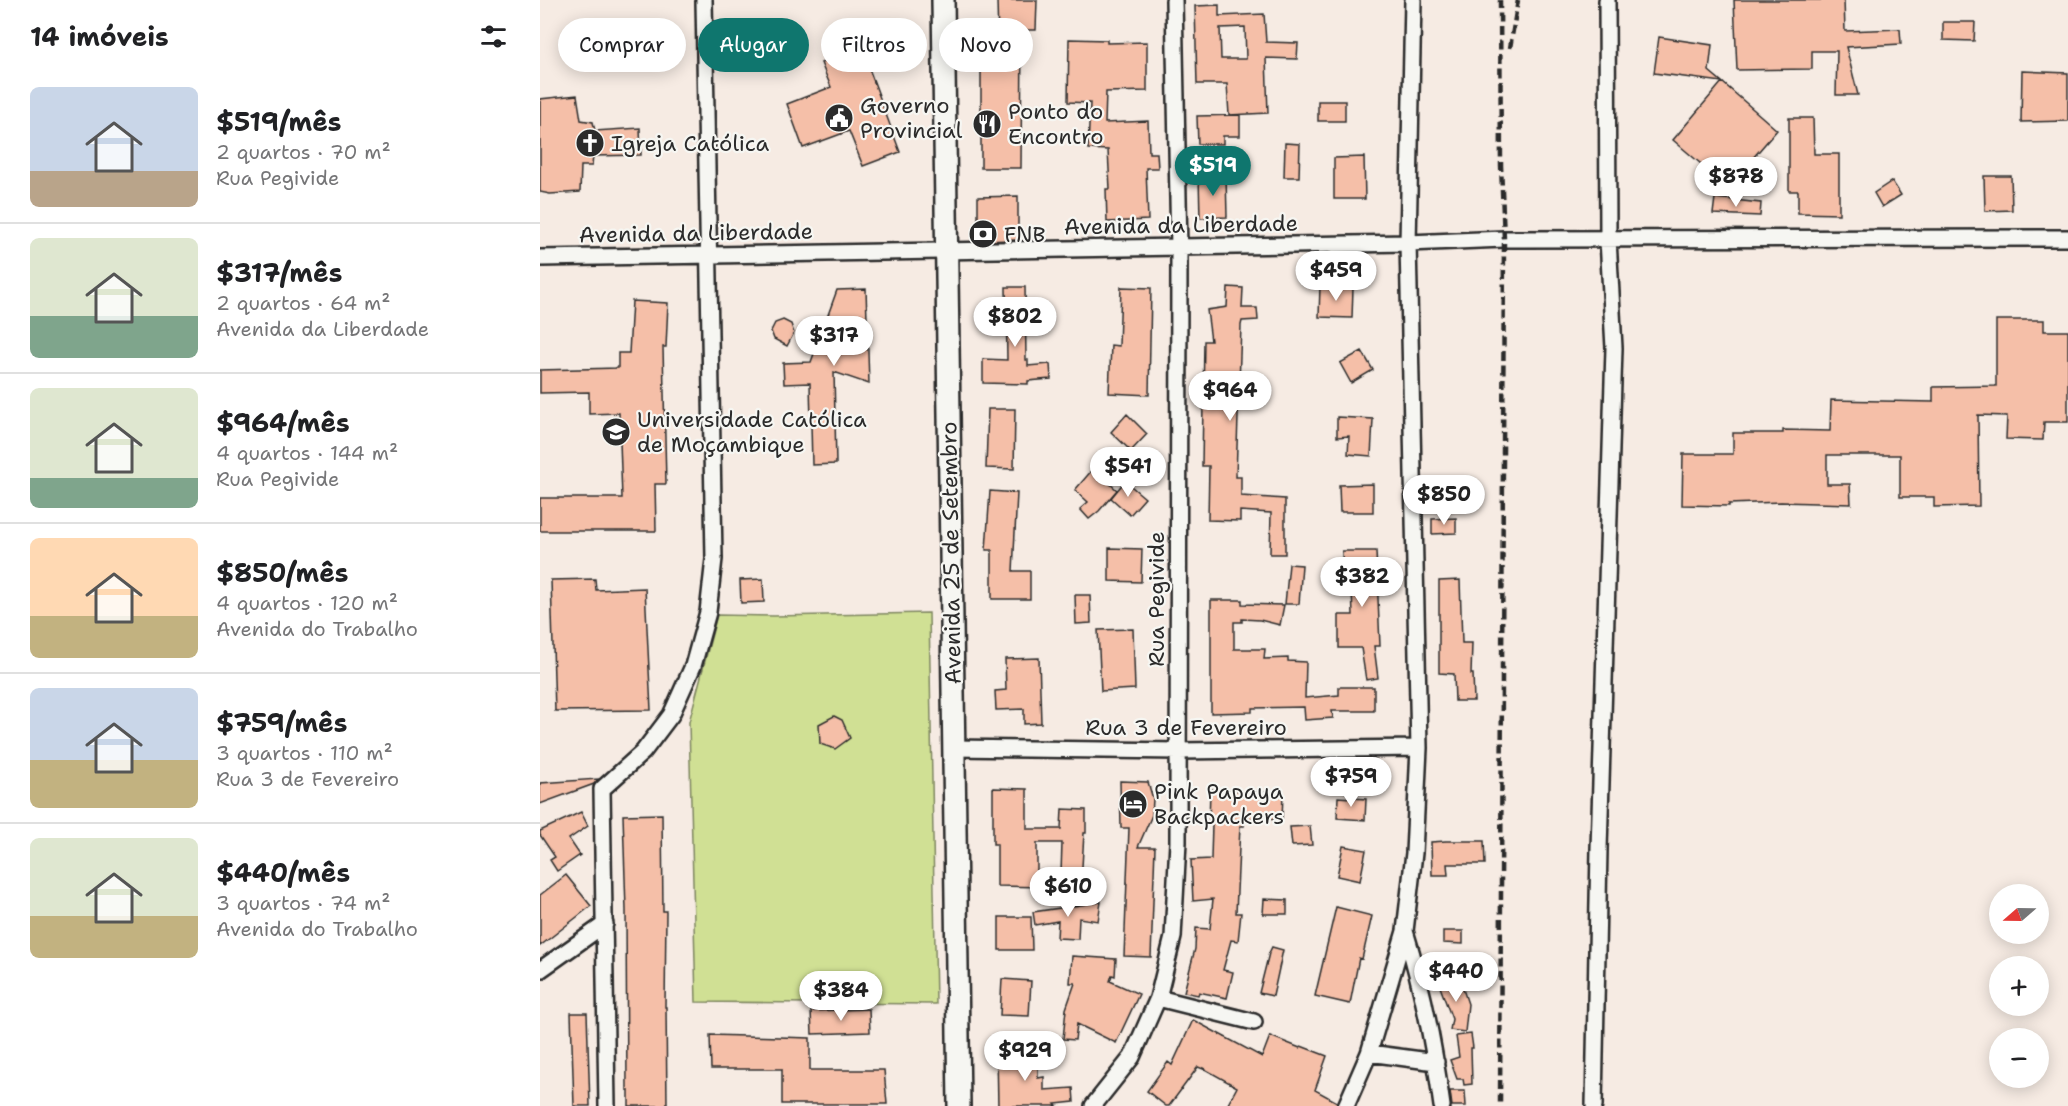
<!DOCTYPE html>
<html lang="pt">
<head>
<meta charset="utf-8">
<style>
  body { margin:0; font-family:"Shantell Sans",sans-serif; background:#f2f2f2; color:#202124; height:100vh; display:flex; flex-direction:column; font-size:22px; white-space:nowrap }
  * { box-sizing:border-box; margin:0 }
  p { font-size:20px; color:#757577 }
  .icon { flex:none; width:33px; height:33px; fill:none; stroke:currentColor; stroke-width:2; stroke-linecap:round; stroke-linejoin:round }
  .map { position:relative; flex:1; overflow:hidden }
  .sheet { display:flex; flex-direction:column; background:#fff; width:540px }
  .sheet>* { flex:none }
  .banner { position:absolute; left:18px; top:18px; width:570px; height:54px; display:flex; gap:12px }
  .needle { width:39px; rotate:250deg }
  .controls { position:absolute; left:1449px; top:884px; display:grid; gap:12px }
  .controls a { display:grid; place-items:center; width:60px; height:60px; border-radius:50%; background:#fff; box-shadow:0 3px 15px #0003; font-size:30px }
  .price { position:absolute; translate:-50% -51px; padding:0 14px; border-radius:21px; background:#fff; color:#222; font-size:20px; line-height:39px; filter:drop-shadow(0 2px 3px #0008) }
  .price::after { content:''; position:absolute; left:50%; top:36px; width:18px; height:14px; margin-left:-9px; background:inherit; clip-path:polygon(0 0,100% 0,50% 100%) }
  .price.active { background:#0f766e; color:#fff }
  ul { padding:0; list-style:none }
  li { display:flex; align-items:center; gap:18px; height:150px; padding:0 30px }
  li+li { border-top:2px solid #e0e0e0 }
  li span { display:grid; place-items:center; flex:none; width:168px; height:120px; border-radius:9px; color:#555 }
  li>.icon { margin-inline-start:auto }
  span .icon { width:72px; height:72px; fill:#fffc; stroke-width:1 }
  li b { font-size:26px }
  h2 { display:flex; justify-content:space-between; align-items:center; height:72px; padding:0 30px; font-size:26px }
  .tag { padding:0 21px; border-radius:27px; background:#fff; box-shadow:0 3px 15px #0003; font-size:21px; line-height:54px }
  .tag.active { background:#0f766e; color:#fff }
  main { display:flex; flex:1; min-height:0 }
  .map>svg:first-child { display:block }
  .green { fill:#d0e094; stroke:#7e8660; stroke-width:1.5 }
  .building { fill:#f5bfa8; stroke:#2b2b2b; stroke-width:1.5; fill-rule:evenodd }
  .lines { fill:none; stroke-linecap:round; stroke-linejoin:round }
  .street-casing { stroke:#2b2b2b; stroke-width:20 }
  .secondary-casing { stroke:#2b2b2b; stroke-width:26 }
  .street { stroke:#f6f6f2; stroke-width:15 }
  .secondary { stroke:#f6f6f2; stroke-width:21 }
  .rail { stroke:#2b2b2b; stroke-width:4.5; stroke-dasharray:9 4.5; stroke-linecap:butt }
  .labels { text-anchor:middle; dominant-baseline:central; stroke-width:4.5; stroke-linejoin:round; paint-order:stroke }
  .poi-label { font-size:22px; fill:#2b2b2b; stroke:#f6f6f2; text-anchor:start }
  .street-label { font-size:22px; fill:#2b2b2b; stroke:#f6f6f2 }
</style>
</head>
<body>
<main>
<section class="sheet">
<h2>14 imóveis<svg class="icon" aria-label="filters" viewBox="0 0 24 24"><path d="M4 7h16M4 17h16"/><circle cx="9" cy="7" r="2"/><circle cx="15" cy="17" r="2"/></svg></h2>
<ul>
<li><span style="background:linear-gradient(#c9d6e8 70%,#b9a48a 0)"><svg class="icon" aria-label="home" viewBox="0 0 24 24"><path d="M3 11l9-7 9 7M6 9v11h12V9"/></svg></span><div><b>$519/mês</b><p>2 quartos · 70 m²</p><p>Rua Pegivide</p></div></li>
<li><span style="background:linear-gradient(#dfe7d0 65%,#7fa58c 0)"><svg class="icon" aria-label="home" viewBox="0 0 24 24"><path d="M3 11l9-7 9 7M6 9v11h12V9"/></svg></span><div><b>$317/mês</b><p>2 quartos · 64 m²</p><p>Avenida da Liberdade</p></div></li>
<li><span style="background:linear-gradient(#dfe7d0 75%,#7fa58c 0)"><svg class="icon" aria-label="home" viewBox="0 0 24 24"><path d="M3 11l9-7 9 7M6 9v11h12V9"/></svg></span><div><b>$964/mês</b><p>4 quartos · 144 m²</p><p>Rua Pegivide</p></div></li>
<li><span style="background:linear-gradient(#ffd9b3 65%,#c2b280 0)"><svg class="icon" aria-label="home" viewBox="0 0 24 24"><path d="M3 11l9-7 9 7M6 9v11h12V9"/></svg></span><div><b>$850/mês</b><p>4 quartos · 120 m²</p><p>Avenida do Trabalho</p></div></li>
<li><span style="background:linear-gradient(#c9d6e8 60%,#c2b280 0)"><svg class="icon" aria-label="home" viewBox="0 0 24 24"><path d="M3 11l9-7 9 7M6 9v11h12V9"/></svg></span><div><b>$759/mês</b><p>3 quartos · 110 m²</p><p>Rua 3 de Fevereiro</p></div></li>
<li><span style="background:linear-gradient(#dfe7d0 65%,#c2b280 0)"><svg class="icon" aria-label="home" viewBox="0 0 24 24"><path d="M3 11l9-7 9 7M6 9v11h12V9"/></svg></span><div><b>$440/mês</b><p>3 quartos · 74 m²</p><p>Avenida do Trabalho</p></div></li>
</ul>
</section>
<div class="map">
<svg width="1528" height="1106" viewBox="0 0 1528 1106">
  <rect width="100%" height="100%" fill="#f6ebe3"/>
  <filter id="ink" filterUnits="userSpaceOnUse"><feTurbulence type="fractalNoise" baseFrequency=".0167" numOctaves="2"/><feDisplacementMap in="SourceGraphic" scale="12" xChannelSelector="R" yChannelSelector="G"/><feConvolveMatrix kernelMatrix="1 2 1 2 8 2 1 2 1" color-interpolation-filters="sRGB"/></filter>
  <g filter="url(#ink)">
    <path class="green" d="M389 613 396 1004 156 1002 149 722 177 615 234 616Z"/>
    <path class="building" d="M457 0H497L496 30H482L481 168H441V41H458Z
      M1194 0H1304L1305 31 1360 29 1361 44 1306 47 1318 95H1296L1297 51H1272V69L1197 70Z
      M679 5V16L724 14 726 42 758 43 757 59 726 58 728 113 689 115 687 84H657L655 6ZM705 27 706 59H681L680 28Z
      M1403 22H1435L1434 41 1403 40Z
      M1119 37 1172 45 1169 71 1182 82 1114 73Z
      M529 39 567 40V43L607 42V91L566 92 565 123 608 121 609 153H617L618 168H606L608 220 567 222 566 189H570L568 150 548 149 550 103 528 102Z
      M321 47 360 152 323 166 309 131 263 148 247 104 291 87 281 63Z
      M1482 71 1528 73V121L1481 122Z
      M1182 82 1237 130 1188 187 1133 140Z
      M37 95 41 120 53 122 55 131 100 128 101 155 53 156 52 166H41L40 192 10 194 0 192V99Z
      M778 101H805V121H778Z
      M700 115V136H683V144H658L657 116Z
      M1249 118H1273L1274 154H1299V214L1258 213V191H1249Z
      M745 143 760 144 759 177H744Z
      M824 157 825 199H794V158Z
      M659 176H686L687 217 660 218Z
      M1444 176H1471L1472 210 1445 211Z
      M1352 181 1361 195 1342 207 1334 193Z
      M478 196V240L438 241V197Z
      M1175 198 1221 203 1220 216 1173 214Z
      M780 286 813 288 812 318 779 317Z
      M466 287H485L486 360H488V366L510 364 511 379 488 381V384L443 383V359L467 360Z
      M581 287 611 288 609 395 569 393 571 345 579 346Z
      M688 287 703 288 702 308H717L718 320 702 321 701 325 696 477H701V496L745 499V554H730L731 513 700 511V521L668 520 669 466H662L664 341H671L667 310 687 307Z
      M326 289 329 384 294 372 296 464 272 465 270 383 244 384 243 363 271 362 297 290Z
      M92 301 128 303 126 347H123L126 484H115L116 531H0V498H82L79 413 49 414V392L0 393V370L78 368V353H89Z
      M243 320 251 324 254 333 247 346 234 339 231 331 235 323Z
      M1456 320H1504V331H1528V422H1504L1503 440 1466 439 1467 416 1438 415 1439 506 1394 507V497H1360V455H1287V484H1310L1311 504 1241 502 1189 504V506L1142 505 1143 454H1193V433H1243V430L1290 431 1291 400 1393 402V387L1456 386Z
      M822 351 833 370 811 383 800 363Z
      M448 409H475L474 469 446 468Z
      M587 414 607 434 591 451 571 432Z
      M797 417 833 419 831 456 808 454 809 436 797 437Z
      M553 469 577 490 559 511 549 519 540 509 548 502 535 490Z
      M585 481 605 498 590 515 571 498Z
      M833 484V512H800L799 485Z
      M450 491 477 493 473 571H490V599H452V550H446Z
      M916 518V533L892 534V519Z
      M569 548 602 549 601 582 569 581Z
      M802 551H836L840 646H834L838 678 826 680 821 648H799V615H813L812 589H803Z
      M749 564 762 565 759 604H745Z
      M55 579 56 590 105 588 111 710 15 711 11 580Z
      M223 579 224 602 201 603 200 580Z
      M920 580 922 643H932L931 674H933L934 701H915L914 674 899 673V581Z
      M535 595H550L551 623 536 624Z
      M671 600H702V604L744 605 740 625 720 620 702 619V622H694V649H725L724 659 748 658V661L766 662 765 698 799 695V687H834V711H792L793 718 765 720 764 707 712 708V712L671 713Z
      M593 629 595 689 561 691 558 630Z
      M499 658 501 723 484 724V709L456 710 455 691 466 690 465 659Z
      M294 716 302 720 310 738 295 749 280 744 279 724Z
      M58 779 54 784 0 804V783Z
      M580 781 608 782 613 799 612 815 598 847H615L611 957 584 956 589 828H581Z
      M453 788 487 789V829H521L522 809 546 810V833H544L541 884 502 887 457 886V844H453ZM497 843H522L521 873 497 874Z
      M670 789 743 793 742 820 704 818V826H700L696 913H701L698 941 691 940 683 970 693 972 687 998 659 992 658 995 644 992 655 949 656 928 670 929 673 899 653 901 651 860 671 859 672 824H669Z
      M798 797 826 799 825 820 797 818Z
      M41 812 48 826 29 839 40 855 17 871 10 860 15 857 0 835V831Z
      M122 814 123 911H126L125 1007H126L127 1106H89V1090H87L86 910 83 815Z
      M770 826 772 845 752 846 750 827Z
      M906 841H944L945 864H907L908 875H892L891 842Z
      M803 846 826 850 820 881 797 876Z
      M26 875 51 906 0 946V895Z
      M724 899 747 900V914H723Z
      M561 902 558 921 539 918 538 939 517 938 518 921 495 925 493 912Z
      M796 907 832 916 822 959 819 958 810 1004 775 996Z
      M459 917H491L492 950H459Z
      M903 931H923V944L903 943Z
      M732 947 743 950 733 996 719 993 729 953Z
      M532 956 576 959 575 976 572 975 570 981 599 994 576 1043 537 1024 535 1040 523 1039 526 1009 535 983H530Z
      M919 977 928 1004 925 1032 910 1030 912 1019 899 984Z
      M462 979 491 981 489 1016 460 1015Z
      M329 1009 330 1032 272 1034 271 1011Z
      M31 1013H47L50 1106H34Z
      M653 1020 722 1057 730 1036 760 1048 761 1046 787 1056 775 1090 797 1102 796 1106H687L697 1087 663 1068V1069L658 1067 629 1106H626L607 1091 628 1062 632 1065Z
      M931 1034 933 1048H931L932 1084 924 1085 923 1079H917L910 1060 919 1057 916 1036Z
      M170 1035 270 1038V1070H344L347 1104H242V1069H171Z
      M457 1051H485V1054H498V1078L504 1077V1090L533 1088 534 1102 515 1104 517 1106H458Z
      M910 1091H925L926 1106H912Z"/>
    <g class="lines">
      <g class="street-casing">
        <path id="street" d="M0 258 868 243 964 239 1528 238
          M414 748 638 751 879 748
          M865 931C883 989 894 1046 902 1106
          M0 970 65 924
          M618 998 714 1022
          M829 1053 896 1062
          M67 1106 62 789 103 752 131 715 153 666 168 612 174 559 164 0
          M553 1106 592 1057 618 998 633 937 638 842 639 248 634 0
          M806 1106 829 1053 865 931 874 853 879 748 868 243 873 0
          M1054 1106 1059 849 1074 348 1068 239 1067 0"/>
      </g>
      <g class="secondary-casing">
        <path id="secondary" d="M403 0 419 1106"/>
      </g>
      <use href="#street" class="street"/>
      <use href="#secondary" class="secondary"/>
      <path class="rail" d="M960 0 961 165 964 239 960 1106
        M970 48 978 0"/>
    </g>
  </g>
  <defs>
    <g id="civic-disc" transform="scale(1.5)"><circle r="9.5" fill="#2b2b2b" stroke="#f6f6f2"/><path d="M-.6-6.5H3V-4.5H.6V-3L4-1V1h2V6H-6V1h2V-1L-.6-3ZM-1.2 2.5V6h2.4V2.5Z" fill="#fff"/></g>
    <g id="restaurant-disc" transform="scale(1.5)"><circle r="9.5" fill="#2b2b2b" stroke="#f6f6f2"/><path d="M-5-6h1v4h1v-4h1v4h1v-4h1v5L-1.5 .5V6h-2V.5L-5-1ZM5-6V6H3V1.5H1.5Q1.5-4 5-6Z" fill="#fff"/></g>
    <g id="church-disc" transform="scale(1.5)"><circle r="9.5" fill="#2b2b2b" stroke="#f6f6f2"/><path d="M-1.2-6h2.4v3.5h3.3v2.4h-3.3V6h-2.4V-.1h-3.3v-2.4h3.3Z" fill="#fff"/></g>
    <g id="bank-disc" transform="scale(1.5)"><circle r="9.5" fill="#2b2b2b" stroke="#f6f6f2"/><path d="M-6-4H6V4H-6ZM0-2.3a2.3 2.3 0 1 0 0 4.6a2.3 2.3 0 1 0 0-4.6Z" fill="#fff"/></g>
    <g id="university-disc" transform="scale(1.5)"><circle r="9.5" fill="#2b2b2b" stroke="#f6f6f2"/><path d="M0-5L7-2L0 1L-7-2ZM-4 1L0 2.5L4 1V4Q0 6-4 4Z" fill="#fff"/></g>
    <g id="hotel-disc" transform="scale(1.5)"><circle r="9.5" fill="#2b2b2b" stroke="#f6f6f2"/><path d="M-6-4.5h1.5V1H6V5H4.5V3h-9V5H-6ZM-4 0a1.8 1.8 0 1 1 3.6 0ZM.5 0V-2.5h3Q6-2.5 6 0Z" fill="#fff"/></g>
  </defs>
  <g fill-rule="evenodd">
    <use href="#civic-disc" x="299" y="118"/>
    <use href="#restaurant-disc" x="447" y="124"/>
    <use href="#church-disc" x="50" y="143"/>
    <use href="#bank-disc" x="443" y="234"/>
    <use href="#university-disc" x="76" y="432"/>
    <use href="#hotel-disc" x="593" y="804"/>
  </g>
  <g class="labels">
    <g class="poi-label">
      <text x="320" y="105">Governo<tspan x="320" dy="25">Provincial</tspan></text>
      <text x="468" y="111">Ponto do<tspan x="468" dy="25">Encontro</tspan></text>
      <text x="71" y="143">Igreja Católica</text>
      <text x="464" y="234">FNB</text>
      <text x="97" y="419">Universidade Católica<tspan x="97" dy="25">de Moçambique</tspan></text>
      <text x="614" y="791">Pink Papaya<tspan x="614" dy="25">Backpackers</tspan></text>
    </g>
    <g class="street-label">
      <text transform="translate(641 225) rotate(-1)">Avenida da Liberdade</text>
      <text transform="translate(156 233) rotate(-1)">Avenida da Liberdade</text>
      <text transform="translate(411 553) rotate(-91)">Avenida 25 de Setembro</text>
      <text transform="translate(616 599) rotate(-90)">Rua Pegivide</text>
      <text x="646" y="727">Rua 3 de Fevereiro</text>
    </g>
  </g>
</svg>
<div class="controls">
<a><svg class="needle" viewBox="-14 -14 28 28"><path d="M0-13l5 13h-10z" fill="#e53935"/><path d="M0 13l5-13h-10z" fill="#757577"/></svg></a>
<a>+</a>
<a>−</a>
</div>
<b class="price active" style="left:673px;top:197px">$519</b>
<b class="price" style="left:1196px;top:208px">$878</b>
<b class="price" style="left:796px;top:302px">$459</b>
<b class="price" style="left:475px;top:348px">$802</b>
<b class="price" style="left:294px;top:367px">$317</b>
<b class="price" style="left:690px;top:422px">$964</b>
<b class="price" style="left:588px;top:498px">$541</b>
<b class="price" style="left:904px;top:526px">$850</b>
<b class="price" style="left:822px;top:608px">$382</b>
<b class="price" style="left:811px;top:808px">$759</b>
<b class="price" style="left:528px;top:918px">$610</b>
<b class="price" style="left:916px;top:1003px">$440</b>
<b class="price" style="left:301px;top:1022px">$384</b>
<b class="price" style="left:485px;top:1082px">$929</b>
<div class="banner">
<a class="tag">Comprar</a>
<a class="tag active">Alugar</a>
<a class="tag">Filtros</a>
<a class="tag">Novo</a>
</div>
</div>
</main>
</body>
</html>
